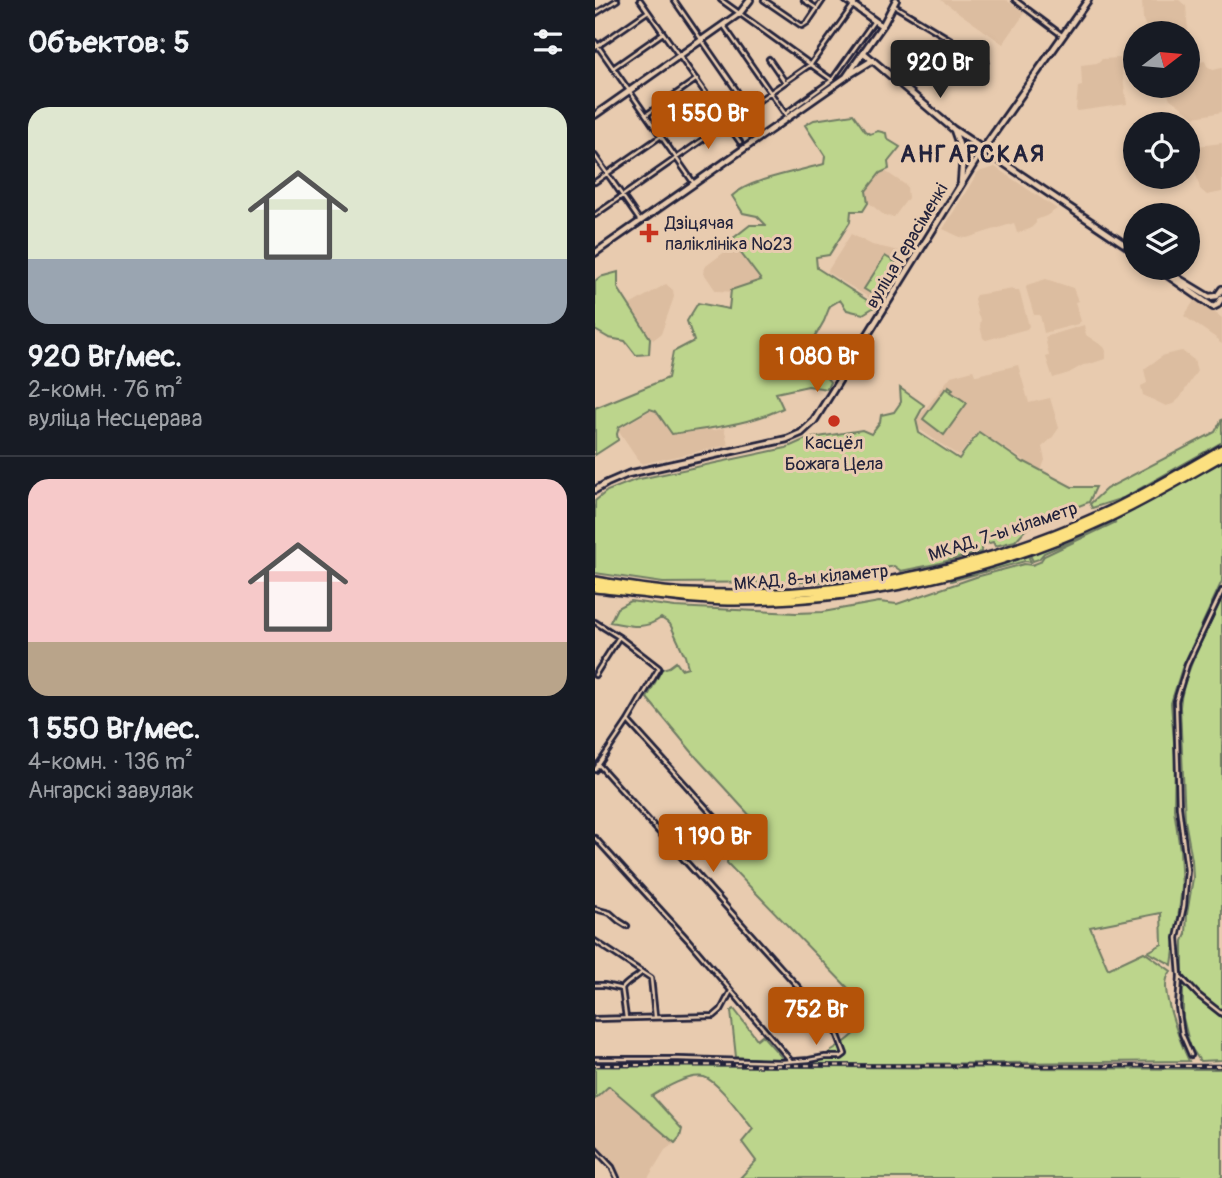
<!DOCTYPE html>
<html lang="ru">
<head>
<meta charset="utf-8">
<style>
  body { margin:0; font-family:Pangolin,sans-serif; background:#20242c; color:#f1f3f6; height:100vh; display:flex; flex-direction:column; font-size:26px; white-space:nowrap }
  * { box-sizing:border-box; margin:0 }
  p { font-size:23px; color:#9ea1a6 }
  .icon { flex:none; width:38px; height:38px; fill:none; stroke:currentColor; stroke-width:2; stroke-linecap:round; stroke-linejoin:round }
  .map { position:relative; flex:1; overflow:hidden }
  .details { display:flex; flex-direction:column; background:#171b24; width:595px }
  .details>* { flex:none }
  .needle { width:46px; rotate:74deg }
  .tools { position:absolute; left:528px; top:21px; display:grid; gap:14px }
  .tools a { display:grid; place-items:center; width:77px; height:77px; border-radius:50%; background:#171b24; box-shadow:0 4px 10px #0003; font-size:35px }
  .price { position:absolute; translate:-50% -60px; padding:0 16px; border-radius:7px; background:#b45309; color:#fff; font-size:23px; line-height:46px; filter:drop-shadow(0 2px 4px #0008) }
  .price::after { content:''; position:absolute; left:50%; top:42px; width:21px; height:16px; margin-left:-10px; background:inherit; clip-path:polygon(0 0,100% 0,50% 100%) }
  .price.on { background:#222; color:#fff }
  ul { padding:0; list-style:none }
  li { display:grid; align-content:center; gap:14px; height:371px; padding:0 28px }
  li+li { border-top:2px solid #363941 }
  li span { display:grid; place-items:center; height:217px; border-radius:21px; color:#555 }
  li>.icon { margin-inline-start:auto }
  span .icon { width:126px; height:126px; fill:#fffc; stroke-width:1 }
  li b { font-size:30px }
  h2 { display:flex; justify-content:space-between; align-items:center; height:84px; padding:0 28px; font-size:30px }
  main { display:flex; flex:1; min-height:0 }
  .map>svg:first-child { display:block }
  .built { fill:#dcbda0 }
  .green { fill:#bcd58c; stroke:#6f7c64; stroke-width:2 }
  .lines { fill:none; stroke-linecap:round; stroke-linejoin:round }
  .street-casing { stroke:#22223b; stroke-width:8 }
  .secondary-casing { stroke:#22223b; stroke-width:10 }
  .highway-casing { stroke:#22223b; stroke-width:12 }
  .street { stroke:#e8cbaf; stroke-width:2.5 }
  .secondary { stroke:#e8cbaf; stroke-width:4.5 }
  .highway { stroke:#fce080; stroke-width:7 }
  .rail-casing { stroke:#22223b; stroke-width:4.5 }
  .rail { stroke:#e8cbaf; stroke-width:2; stroke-dasharray:5; stroke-linecap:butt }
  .poi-dot { fill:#c8321e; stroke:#e8cbaf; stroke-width:2.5 }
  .labels { text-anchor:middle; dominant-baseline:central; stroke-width:6; stroke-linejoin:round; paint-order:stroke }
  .poi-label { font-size:18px; fill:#22223b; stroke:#e8cbaf; text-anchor:start }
  .street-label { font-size:18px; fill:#22223b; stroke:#e8cbaf }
  .district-label { font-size:24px; font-weight:bold; letter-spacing:2px; fill:#22223b; stroke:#e8cbaf }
</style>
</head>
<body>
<main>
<section class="details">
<h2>Объектов: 5<svg class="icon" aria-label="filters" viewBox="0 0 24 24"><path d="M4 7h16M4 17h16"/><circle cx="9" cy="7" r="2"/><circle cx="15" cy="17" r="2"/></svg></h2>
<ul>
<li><span style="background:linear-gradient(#dfe7d0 70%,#9aa5b1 0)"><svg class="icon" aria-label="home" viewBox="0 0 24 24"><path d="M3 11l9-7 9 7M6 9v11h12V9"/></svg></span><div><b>920 Br/мес.</b><p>2-комн. · 76 m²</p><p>вуліца Несцерава</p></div></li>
<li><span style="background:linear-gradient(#f6c9c9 75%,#b9a48a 0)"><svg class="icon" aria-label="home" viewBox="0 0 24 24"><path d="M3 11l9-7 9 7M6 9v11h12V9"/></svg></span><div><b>1 550 Br/мес.</b><p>4-комн. · 136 m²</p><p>Ангарскі завулак</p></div></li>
</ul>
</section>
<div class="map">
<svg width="627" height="1178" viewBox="0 0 627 1178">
  <rect width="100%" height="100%" fill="#e8cbaf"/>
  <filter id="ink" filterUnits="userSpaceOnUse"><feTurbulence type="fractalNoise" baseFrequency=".0143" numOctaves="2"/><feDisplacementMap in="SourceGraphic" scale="14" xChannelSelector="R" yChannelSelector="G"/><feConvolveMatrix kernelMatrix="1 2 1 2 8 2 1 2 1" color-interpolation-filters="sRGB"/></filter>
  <g filter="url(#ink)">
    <path class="built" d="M346 0H411L430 13 408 44Z
      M547 0H584L591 6 593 31 583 33H559L552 29 548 20Z
      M525 58 532 104 483 111 481 109 483 87 487 86 486 65 502 63 507 59Z
      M610 61 612 66 618 70 627 68V112L600 117 574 98 572 86H593V64Z
      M627 143V192L612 195 605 189 594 147Z
      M284 167 312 186 313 198 299 217 290 216 273 202 257 181Z
      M400 167 462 209 451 216 441 220V223L435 229 422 233 419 223 372 238 365 237 348 229 383 172Z
      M256 234 277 245 314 253 283 303 232 272Z
      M139 245 164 279 141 292 121 291 108 272 111 266Z
      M451 279 478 288 483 301 480 302 486 321 483 324 449 333 445 315H439L431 288 432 285Z
      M71 284 78 290 79 297 66 334 58 340 35 305Z
      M418 289 419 290H424L434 326 432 329 391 340 388 338 385 326 386 319 383 316 379 299 381 295Z
      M601 298 627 318V344L624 342V340L589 316Z
      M489 325 491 335 509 347 511 351 510 359 495 364 488 365 474 373 458 378 451 357 454 356 450 337Z
      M587 351 599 360 602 371 585 398 578 404 571 406 548 395 546 386 552 383 549 369 569 355Z
      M423 365 434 403 455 398 464 428 457 438 447 447 450 460 446 471 383 431 364 456 318 425 356 376 378 370 380 375H382Z
      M56 410 61 411 76 434 116 427 117 431 129 428 133 445 47 464 45 462 24 431 25 428Z
      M13 1085 80 1143 70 1150 53 1178H24L21 1170 0 1148V1099Z"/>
    <path class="green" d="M258 114 270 131 275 134 283 131 291 133 292 139 305 147 293 162 294 169 285 173 271 191 273 203 268 211H256L255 222 234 255 221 257 222 268 281 306 268 314 252 310 245 300 235 306 229 321 208 358 220 363 248 357 244 365 231 377 235 382 232 389 213 386 181 393 188 408C153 425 114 428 77 434L61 411 55 409 24 427 22 434 23 440 0 455V408L73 378 78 352 99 341 92 321 103 303 134 309 136 290 166 280 136 240 155 225H171L162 216 148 213 137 196C155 179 204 171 229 164L230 156 210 125 219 120Z
      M290 256 303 264 282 297 269 289Z
      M23 272V288L55 338 54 354 41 355 30 341 14 338 0 330V281L5 277Z
      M354 386 358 389 356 392 372 403 349 435 328 419 351 388 355 391 353 388Z
      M305 388 329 405 321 420 324 433 364 459 384 432 429 463 430 462 477 487H501L494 502 471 511 454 513 451 518 431 529 420 541 400 546 398 542 387 545 386 552 341 564 306 571 299 566 270 573 265 580 235 582 68 583 0 573V501L12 491 40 480 191 448 211 439 267 430 276 434 285 422 286 415 299 412 306 402Z
      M627 419V442L528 498 497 508 495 504 511 489 620 432Z
      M627 460V581L587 668 576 703 580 755 579 809 585 850 587 888 577 965 553 952 567 944 566 913 495 927 513 969 549 952 576 971C572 976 571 980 571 986 571 1004 586 1044 594 1061L209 1065C234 1054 249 1045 268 1026L242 1000 254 989 132 863 133 855 142 846 148 844 150 847 169 831 102 758 52 698 67 669 74 667 81 662 86 669 93 667 90 656 75 624 66 618C48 631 34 625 15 622L22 608 35 601 80 607 201 613 228 612 284 602 302 604 381 577 429 564 437 565 445 562 449 556 521 522 449 553 444 559 438 561 436 557 434 558 436 562 430 561 356 581V578C413 562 470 544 523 518 559 501 593 480 627 460Z
      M627 598V1060L605 1061 595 1046 588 1018V941L591 934 592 914 598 878 597 860 590 820 585 707C587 675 613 628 627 598Z
      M139 1009 162 1039 167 1035 190 1061 141 1057 136 1011Z
      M0 1066 627 1069V1178H145L161 1161 147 1142 158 1129C148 1117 123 1081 109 1077 93 1074 70 1088 57 1096L87 1129 85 1137 80 1143 14 1086 0 1099Z"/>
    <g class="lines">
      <g class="street-casing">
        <path id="street" d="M45 0 145 142
          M79 0 153 107
          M126 0 237 80
          M169 0 207 26 213 22 228 0
          M209 0 221 8
          M420 0 468 36
          M298 5 391 61
          M0 14 22 0
          M129 26 191 115
          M0 42 98 182
          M0 48 52 12
          M174 59 190 82
          M18 68 68 33
          M190 114 237 80 279 21
          M51 115 102 79
          M0 156 45 221
          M0 182 115 102
          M0 215 216 64 262 0
          M0 622 24 637 64 668 33 721 0 770
          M0 675 24 637
          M33 721 144 844
          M0 838 93 940 196 1061
          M0 909 15 913 24 921 32 926
          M0 941 56 978 60 1016
          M585 976 603 995 627 1014
          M0 985H9L27 989
          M31 1018 27 989C32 981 41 979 47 972
          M0 1019 119 1016 126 1010 136 991
          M596 1055 587 1034 583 1007 585 976 582 938 589 906 592 870 584 807 581 701 592 665 627 591
          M0 1059H84L187 1062 214 1060 230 1057H246L250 1054 241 1030 215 1000 3 764
          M0 1149 17 1167 22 1178"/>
      </g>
      <g class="secondary-casing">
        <path id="secondary" d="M251 0 287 26
          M269 53 358 129 541 252
          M252 76 278 60
          M0 115 145 13 155 0
          M359 130 368 156 366 182
          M0 253 251 77 289 23 301 0
          M562 268 618 307 622 305 627 298
          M566 268 614 297 622 296 627 289
          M0 490 12 483 33 474 192 439 206 433 219 421 388 149 493 0"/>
      </g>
      <g class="highway-casing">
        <path id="highway" d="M0 581C31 586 64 592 95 593 238 600 374 574 505 515 547 496 587 472 627 449
          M0 588C44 592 88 600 133 601 264 602 396 573 515 517 553 499 590 477 627 456"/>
      </g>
      <use href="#street" class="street"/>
      <use href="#secondary" class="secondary"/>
      <use href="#highway" class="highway"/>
      <g class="rail-casing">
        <path id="rail" d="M0 1065 627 1066"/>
      </g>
      <use href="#rail" class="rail"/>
    </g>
  </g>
  <g class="poi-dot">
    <path d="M50.5 222.5h7v7h7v7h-7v7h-7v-7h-7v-7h7z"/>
    <circle cx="239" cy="421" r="7"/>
  </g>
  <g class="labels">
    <g class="poi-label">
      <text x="70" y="223">Дзіцячая<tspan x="70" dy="21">паліклініка №23</tspan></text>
      <text x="239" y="443" text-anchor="middle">Касцёл<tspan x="239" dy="21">Божага Цела</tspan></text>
    </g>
    <g class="street-label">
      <text transform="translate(312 246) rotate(-59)">вуліца Герасіменкі</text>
      <text transform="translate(408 532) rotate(-18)">МКАД, 7-ы кіламетр</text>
      <text transform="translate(216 578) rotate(-5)">МКАД, 8-ы кіламетр</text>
    </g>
    <g class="district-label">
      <text x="378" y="154">АНГАРСКАЯ</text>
    </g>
  </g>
</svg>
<div class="tools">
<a><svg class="needle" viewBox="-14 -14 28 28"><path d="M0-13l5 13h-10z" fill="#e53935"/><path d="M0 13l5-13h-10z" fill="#9ea1a6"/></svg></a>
<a><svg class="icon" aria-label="locate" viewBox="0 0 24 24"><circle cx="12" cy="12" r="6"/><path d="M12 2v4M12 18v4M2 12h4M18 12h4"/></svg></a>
<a><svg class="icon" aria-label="layers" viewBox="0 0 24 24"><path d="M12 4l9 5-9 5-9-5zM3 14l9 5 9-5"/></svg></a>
</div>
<b class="price on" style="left:345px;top:100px">920 Br</b>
<b class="price" style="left:113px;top:151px">1 550 Br</b>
<b class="price" style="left:222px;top:394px">1 080 Br</b>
<b class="price" style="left:118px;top:874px">1 190 Br</b>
<b class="price" style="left:221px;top:1047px">752 Br</b>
</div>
</main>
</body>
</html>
